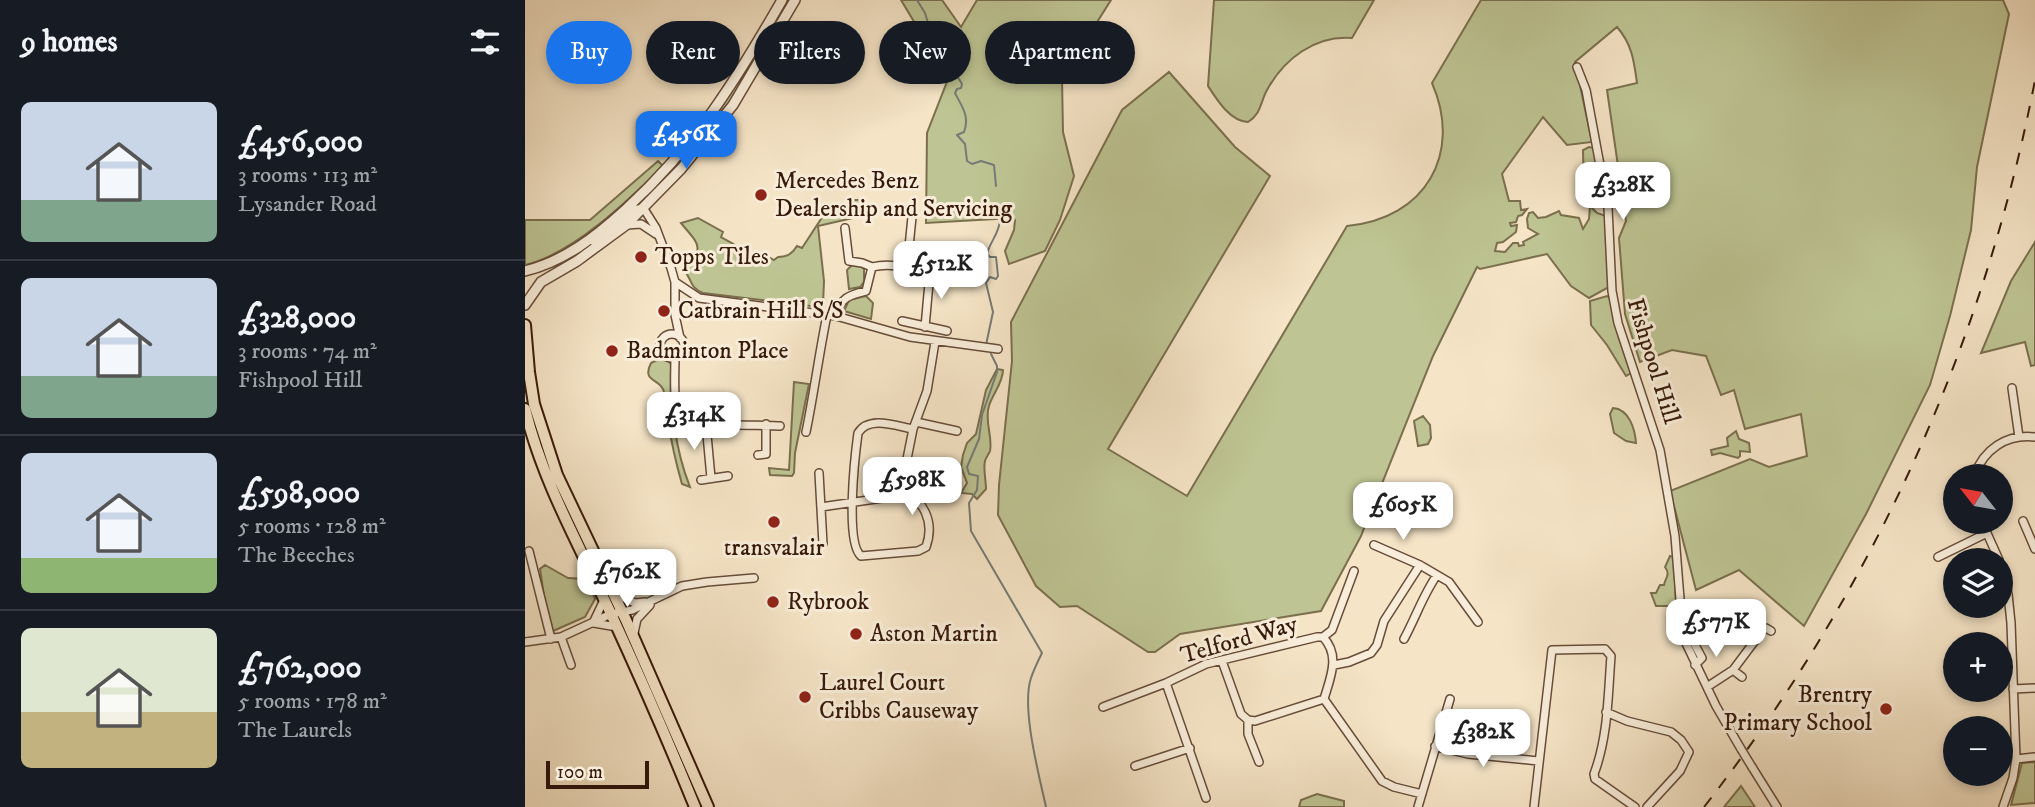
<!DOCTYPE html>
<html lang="en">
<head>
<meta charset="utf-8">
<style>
  body { margin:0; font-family:"IM FELL DW Pica",serif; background:#20242c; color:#f1f3f6; height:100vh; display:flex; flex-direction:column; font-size:26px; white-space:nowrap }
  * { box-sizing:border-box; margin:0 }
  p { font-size:23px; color:#9ea1a6 }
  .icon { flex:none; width:38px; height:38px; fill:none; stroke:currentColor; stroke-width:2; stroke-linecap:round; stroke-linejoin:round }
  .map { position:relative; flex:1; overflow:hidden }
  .drawer { display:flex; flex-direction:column; background:#171b24; width:525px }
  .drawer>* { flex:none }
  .banner { position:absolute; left:21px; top:21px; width:665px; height:63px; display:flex; gap:14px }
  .needle { width:46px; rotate:301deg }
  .buttons { position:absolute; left:1418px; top:464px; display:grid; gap:14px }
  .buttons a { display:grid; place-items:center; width:70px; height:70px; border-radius:50%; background:#171b24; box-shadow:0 4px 10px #0003; font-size:35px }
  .scale { position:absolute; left:21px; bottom:18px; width:103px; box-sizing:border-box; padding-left:7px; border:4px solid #381a0a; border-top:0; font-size:19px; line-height:24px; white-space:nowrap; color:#381a0a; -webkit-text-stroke:5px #f8edda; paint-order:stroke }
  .price { position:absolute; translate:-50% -60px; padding:0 16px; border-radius:14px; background:#fff; color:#222; font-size:23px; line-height:46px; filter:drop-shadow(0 2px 4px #0008) }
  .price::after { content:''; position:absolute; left:50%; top:42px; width:21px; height:16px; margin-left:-10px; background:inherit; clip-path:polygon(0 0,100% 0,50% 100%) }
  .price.active { background:#1a73e8; color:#fff }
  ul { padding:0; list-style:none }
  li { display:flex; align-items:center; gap:21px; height:175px; padding:0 21px }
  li+li { border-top:2px solid #363941 }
  li span { display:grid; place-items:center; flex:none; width:196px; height:140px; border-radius:10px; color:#555 }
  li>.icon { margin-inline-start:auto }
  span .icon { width:84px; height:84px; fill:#fffc; stroke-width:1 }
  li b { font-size:30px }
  h2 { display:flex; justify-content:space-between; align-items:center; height:84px; padding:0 21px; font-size:30px }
  .pill { padding:0 24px; border-radius:32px; background:#171b24; box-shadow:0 4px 10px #0003; font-size:24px; line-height:63px }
  .pill.active { background:#1a73e8; color:#fff }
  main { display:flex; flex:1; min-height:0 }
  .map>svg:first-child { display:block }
  .green { fill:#bec493; stroke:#7b6f4e; stroke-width:2 }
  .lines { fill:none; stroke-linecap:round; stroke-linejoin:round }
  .stream { stroke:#767b76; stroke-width:2 }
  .minor-casing { stroke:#674c39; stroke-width:10 }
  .tertiary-casing { stroke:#674c39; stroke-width:12 }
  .primary-casing { stroke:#381a0a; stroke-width:14 }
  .minor { stroke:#f8edda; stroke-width:7 }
  .tertiary { stroke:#f8edda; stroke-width:9 }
  .primary { stroke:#f5e4c6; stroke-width:10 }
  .rail { stroke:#381a0a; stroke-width:2; stroke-dasharray:12 12; stroke-linecap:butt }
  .minor-bridge-casing { stroke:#674c39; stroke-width:10; stroke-linecap:butt }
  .minor-bridge { stroke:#f8edda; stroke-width:7 }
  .poi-dot { fill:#8f2418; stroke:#f8edda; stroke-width:2.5 }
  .labels { text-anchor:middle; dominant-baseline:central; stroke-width:6; stroke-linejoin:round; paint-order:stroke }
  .poi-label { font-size:24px; fill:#381a0a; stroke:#f8edda; text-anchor:start }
  .street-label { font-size:24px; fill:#381a0a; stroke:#f8edda }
</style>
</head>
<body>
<main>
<section class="drawer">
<h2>9 homes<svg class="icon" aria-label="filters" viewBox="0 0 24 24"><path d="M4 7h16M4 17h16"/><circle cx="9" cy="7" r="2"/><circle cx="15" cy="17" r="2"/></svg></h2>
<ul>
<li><span style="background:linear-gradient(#c9d6e8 70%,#7fa58c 0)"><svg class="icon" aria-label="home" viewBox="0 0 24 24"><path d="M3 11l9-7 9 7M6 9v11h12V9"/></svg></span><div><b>£456,000</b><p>3 rooms · 113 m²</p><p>Lysander Road</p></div></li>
<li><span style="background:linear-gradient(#c9d6e8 70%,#7fa58c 0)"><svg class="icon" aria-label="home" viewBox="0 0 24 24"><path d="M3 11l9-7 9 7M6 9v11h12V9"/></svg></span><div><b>£328,000</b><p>3 rooms · 74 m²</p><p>Fishpool Hill</p></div></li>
<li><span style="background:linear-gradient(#c9d6e8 75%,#8fb573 0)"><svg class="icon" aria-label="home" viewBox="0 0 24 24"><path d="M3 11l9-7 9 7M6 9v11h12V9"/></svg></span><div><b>£598,000</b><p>5 rooms · 128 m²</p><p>The Beeches</p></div></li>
<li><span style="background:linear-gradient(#dfe7d0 60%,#c2b280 0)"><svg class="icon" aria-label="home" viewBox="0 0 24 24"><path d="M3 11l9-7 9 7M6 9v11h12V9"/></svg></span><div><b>£762,000</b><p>5 rooms · 178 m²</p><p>The Laurels</p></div></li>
</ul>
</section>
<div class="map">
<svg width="1510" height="807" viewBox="0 0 1510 807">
  <rect width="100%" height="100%" fill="#f5e4c6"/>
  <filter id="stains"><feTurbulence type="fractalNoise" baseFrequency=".00286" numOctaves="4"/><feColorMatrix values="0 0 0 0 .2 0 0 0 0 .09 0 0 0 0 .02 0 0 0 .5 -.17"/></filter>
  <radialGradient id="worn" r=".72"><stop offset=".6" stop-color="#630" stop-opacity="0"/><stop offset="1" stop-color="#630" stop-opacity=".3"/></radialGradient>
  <path class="green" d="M262 0H265L209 96 193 119 132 190 130 188C186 133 223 67 262 0Z
    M376 0H417L436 27 452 0H586L537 78 538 132 549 176 535 220 520 251 484 264 480 251 489 230 490 220 488 218 401 223 402 133 425 74 401 52 391 25Z
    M689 0H849L827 38C790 35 759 59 742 90 735 103 736 114 723 122 705 121 692 100 683 86Z
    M956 0H1478L1484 14 1452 167 1446 230 1425 316 1405 385 1341 514 1279 626 1214 570 1171 590 1145 491 1225 459 1244 467 1282 456 1276 414 1220 429 1209 390 1196 395 1181 356 1147 350 1115 362 1100 314 1094 238 1101 221 1082 90 1112 83C1109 61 1107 44 1092 27L1050 62 1067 142 1042 145 1018 117 977 174 984 201H995L996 210 1002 209 997 215 993 216 991 222 985 223 986 226 992 225 991 232 978 242 972 243 970 251 980 252 988 243H993L994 246 999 245 998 242 1013 234 1003 228 1002 219 1004 213 1008 212 1013 218 1021 217 1034 211 1036 215 1054 218 1058 229 1064 219 1065 206 1072 213 1081 216 1084 287 1064 298 1046 286 1022 254 955 269 952 267 908 356 836 536 796 611 655 634 630 652H623L552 606 535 607 511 586 473 515 474 485 487 361 486 322 597 110 644 72 710 147 745 176 583 449 662 496 822 226C900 219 938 154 907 83Z
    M1064 147 1069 148 1076 182 1071 191H1059L1058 150Z
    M133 161 138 166C104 200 48 254 0 265V220H65Z
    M325 200H337L341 215 293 226 299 281 298 305 286 306 178 293C164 288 167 278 158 269 181 247 174 245 156 223L173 218 198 232 196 237 237 260 240 255 249 260 253 257C262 257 267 254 272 246L277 248 298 216 326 210Z
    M1510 242V365L1506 366 1500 342 1456 353 1486 281Z
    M327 265H335L339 269V282L335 287 324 289 322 270Z
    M341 296 348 303 346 319 319 311 324 300Z
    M1082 296 1086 299 1094 338 1106 373 1101 376 1082 345 1066 325 1065 301Z
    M136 358 142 360 146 364C146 406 149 447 165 487L157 484C151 463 146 441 143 420 141 411 142 401 139 392 136 378 116 383 126 363Z
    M472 369 478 370C478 383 467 395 464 406 459 421 468 436 465 451 464 454 461 457 460 461 458 469 461 480 461 489L452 499 447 494 436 493 442 483 436 467 438 455 442 443 451 434 461 390Z
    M269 382 284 384 270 453 269 473 267 476 245 475 244 468 264 470Z
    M1088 408C1104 409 1110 429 1111 443L1101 441 1089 433 1085 414Z
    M898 416 905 425 906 438 903 444 893 446 889 421Z
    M1211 431 1214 439 1224 443 1225 452 1215 451V456L1213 458 1195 453 1187 455 1186 450 1203 446 1202 438Z
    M1145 556 1149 557 1151 606H1131L1126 593H1131L1135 585H1139C1140 578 1146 575 1140 567Z
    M20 565 43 578 62 579 70 599 60 617 28 631 19 596 15 569Z
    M1510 762V803L1486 805 1497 763Z
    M1216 786 1230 807H1199Z
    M792 794 819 801V807H774L776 800Z"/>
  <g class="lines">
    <path class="stream" d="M392 0 400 13 407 36 437 84 436 88 432 89 430 93C437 107 445 116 439 132L432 135 440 144 442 161 447 164 456 161 469 165 471 186
      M461 345 468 312 461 283 465 277 471 279 473 276 471 257H465L462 254C465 241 475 233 475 219
      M466 354 472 366V372L457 415 454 439 442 467 444 474 453 476 452 490 444 503 446 531 517 653C513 661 509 669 506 678 496 708 514 775 521 807"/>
    <g class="minor-casing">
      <path id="minor" d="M1052 67 1061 90 1083 208 1087 291 1093 323 1135 450 1150 536 1158 637 1191 706 1216 749
        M101 225 116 224 131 234
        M320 228 324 261 337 263 347 267
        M68 241 84 232 110 209H119L131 228 146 268 150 282V315L155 338
        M382 267 387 217
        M150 282 174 298 311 316 385 337 473 349
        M311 316C315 298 324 295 341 291L347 267C368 262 386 269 407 273 420 275 433 275 446 276L448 279
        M377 321 422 331
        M400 327 405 272
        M135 346a12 12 0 1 1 24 0a12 12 0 1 1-24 0Z
        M150 358C150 370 148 404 153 413 162 429 236 424 255 426
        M1487 388 1494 437
        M391 422 432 431
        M181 424 186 478
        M281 432C289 393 294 354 302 315
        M233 455 241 454V424
        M294 473 298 544
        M1449 476C1459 449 1481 434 1510 437
        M176 480 203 476
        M376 489C399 500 410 522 401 547L393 551 336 556C320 543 330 455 333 433 344 415 371 426 388 429
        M296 507 371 496 376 489 388 429 402 391 410 342
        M1498 521 1510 549
        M1457 522 1474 560
        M849 545 895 565 924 582 953 622
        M4 551 26 639
        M1413 557 1462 533
        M1475 564 1483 594 1486 623 1491 759 1488 778 1478 807
        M88 593 110 603 120 602
        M1225 616 1238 630 1241 628 1246 631
        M68 623 79 600
        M69 623 92 627
        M109 633 112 619 125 605
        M36 637 46 665
        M798 637 807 630 829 571
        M879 639C891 617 898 595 912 575
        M0 642 36 637 86 614 107 610 157 586 182 582 229 578
        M697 661 716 714 723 720 730 721 799 699
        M809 665 824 662 846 653 852 645 859 621 895 565
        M1170 665 1177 658 1170 645
        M1208 670 1217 677
        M641 683 681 798
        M1182 687 1208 670 1238 630
        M1488 689 1510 688
        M799 699 857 781 869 787 897 794
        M578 707 641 683 681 664 792 637H798C816 656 805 678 799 699
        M1081 712 1102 721 1146 732 1156 740 1164 752 1155 771 1122 807
        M723 720V734L734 762
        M910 746 943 754 1013 761
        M1491 759 1510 757
        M610 766 665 748
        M1227 767 1252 807
        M893 807 925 699
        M1009 807 1027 650 1080 649 1086 656C1083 696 1083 737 1069 774L1070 779 1110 807"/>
    </g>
    <g class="tertiary-casing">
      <path id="tertiary" d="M0 271C40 261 70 237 100 210 171 145 210 82 257 0
        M0 305 16 282 52 261 101 225 156 169 208 105 270 0"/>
    </g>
    <g class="primary-casing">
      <path id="primary" d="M0 325 4 372 9 404 32 475 101 620 183 807
        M0 409C18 483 56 548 87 616 116 679 144 743 170 807"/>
    </g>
    <use href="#minor" class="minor"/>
    <use href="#tertiary" class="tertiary"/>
    <use href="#primary" class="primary"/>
    <path class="rail" d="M1179 807C1346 594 1459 346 1510 80"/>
    <g class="minor-bridge-casing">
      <path id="minor-bridge" d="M1216 749 1227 767"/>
    </g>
    <use href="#minor-bridge" class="minor-bridge"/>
  </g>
  <g class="poi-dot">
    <circle cx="236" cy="195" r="7"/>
    <circle cx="116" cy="257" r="7"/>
    <circle cx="139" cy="311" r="7"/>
    <circle cx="87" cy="351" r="7"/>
    <circle cx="249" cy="522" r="7"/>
    <circle cx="248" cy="602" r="7"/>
    <circle cx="331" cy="634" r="7"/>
    <circle cx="280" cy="697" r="7"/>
    <circle cx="1361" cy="709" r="7"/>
  </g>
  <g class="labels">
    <g class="poi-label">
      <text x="250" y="181">Mercedes Benz<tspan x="250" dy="28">Dealership and Servicing</tspan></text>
      <text x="130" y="257">Topps Tiles</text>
      <text x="153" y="311">Catbrain Hill S/S</text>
      <text x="101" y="351">Badminton Place</text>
      <text x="249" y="548" text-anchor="middle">transvalair</text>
      <text x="262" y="602">Rybrook</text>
      <text x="345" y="634">Aston Martin</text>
      <text x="294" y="683">Laurel Court<tspan x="294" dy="28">Cribbs Causeway</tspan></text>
      <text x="1347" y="695" text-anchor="end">Brentry<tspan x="1347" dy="28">Primary School</tspan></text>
    </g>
    <g class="street-label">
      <text transform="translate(1128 361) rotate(73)">Fishpool Hill</text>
      <text transform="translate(714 640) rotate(-16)">Telford Way</text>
    </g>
  </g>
  <rect width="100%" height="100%" filter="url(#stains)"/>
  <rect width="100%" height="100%" fill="url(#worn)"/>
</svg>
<div class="buttons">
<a><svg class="needle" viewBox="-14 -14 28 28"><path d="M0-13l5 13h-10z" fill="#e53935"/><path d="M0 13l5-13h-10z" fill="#9ea1a6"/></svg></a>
<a><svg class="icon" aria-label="layers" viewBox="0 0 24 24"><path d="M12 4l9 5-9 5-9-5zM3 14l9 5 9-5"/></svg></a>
<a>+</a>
<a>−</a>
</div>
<div class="scale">100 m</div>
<b class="price active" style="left:161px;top:171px">£456K</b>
<b class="price" style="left:1098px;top:222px">£328K</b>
<b class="price" style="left:416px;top:301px">£512K</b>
<b class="price" style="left:169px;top:452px">£314K</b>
<b class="price" style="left:387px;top:517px">£598K</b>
<b class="price" style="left:878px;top:542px">£605K</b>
<b class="price" style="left:102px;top:609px">£762K</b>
<b class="price" style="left:1191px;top:659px">£577K</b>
<b class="price" style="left:958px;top:769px">£382K</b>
<div class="banner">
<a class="pill active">Buy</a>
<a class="pill">Rent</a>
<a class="pill">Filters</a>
<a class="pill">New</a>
<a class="pill">Apartment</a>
</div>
</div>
</main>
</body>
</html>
